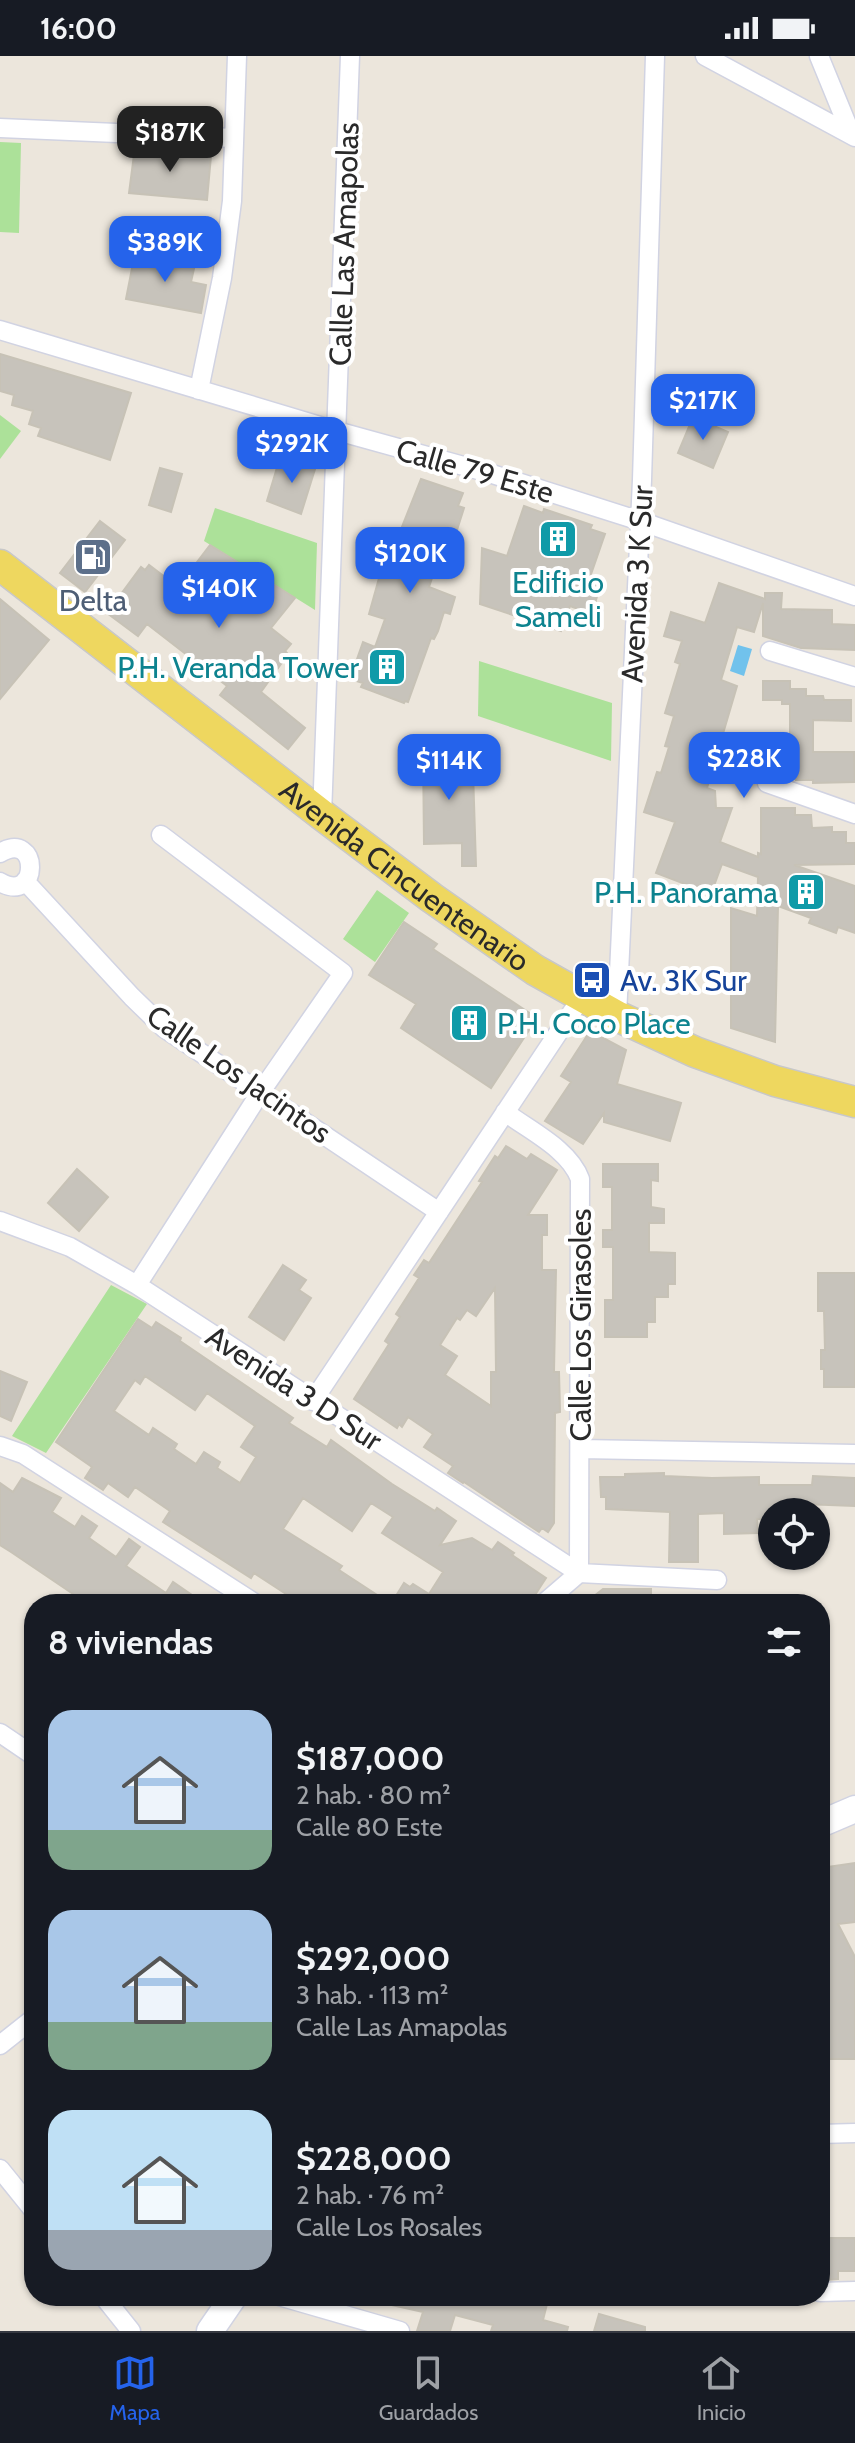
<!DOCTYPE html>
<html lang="es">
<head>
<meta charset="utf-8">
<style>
  body { margin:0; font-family:Cabin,sans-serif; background:#20242c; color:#f1f3f6; height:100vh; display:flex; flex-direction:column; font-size:30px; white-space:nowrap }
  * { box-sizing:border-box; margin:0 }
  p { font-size:26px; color:#9ea1a6 }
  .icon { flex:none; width:44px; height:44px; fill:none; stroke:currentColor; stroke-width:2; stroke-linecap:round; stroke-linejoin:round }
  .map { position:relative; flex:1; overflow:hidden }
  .drawer { position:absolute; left:24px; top:1538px; width:806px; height:712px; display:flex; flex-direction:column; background:#171b24; border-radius:32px; box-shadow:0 2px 6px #0004 }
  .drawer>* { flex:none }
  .buttons { position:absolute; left:758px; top:1442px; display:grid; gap:16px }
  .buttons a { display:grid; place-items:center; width:72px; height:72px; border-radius:50%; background:#171b24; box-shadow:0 2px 6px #0004; font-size:40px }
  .price { position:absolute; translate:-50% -68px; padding:0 18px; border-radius:16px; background:#2563eb; color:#fff; font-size:26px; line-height:52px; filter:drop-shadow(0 2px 4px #0008) }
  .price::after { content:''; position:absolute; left:50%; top:48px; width:24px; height:18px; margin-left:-12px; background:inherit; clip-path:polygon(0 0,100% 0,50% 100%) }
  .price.current { background:#222; color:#fff }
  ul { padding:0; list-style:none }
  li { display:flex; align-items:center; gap:24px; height:200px; padding:0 24px }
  li span { display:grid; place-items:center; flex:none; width:224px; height:160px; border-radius:24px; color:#555 }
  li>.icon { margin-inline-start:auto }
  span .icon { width:96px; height:96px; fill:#fffc; stroke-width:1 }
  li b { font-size:34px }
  h2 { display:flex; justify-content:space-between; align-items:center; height:96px; padding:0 24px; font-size:34px }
  .status { display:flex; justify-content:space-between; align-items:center; height:56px; padding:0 40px; background:#171b24; direction:ltr }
  .status svg { height:22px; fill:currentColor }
  .tabs { display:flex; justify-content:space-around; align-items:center; height:112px; border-top:2px solid #363941; background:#171b24; font-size:22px; color:#9ea1a6 }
  .tabs a { display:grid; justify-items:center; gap:4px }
  .tabs .current { color:#2563eb }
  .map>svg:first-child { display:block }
  .green { fill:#ace199 }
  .water { fill:#71c2ec }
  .building { fill:#c7c3bb; stroke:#c7c2b6; stroke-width:2; fill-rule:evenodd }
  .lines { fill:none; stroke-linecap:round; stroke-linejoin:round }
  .street-casing { stroke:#d1d3e2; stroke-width:21 }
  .secondary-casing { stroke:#d1d3e2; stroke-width:29 }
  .primary-casing { stroke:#c8c8c8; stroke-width:33 }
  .street { stroke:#fff; stroke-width:18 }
  .secondary { stroke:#fff; stroke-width:26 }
  .primary { stroke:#eed75f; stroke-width:30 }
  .labels { text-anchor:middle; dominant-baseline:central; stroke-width:8; stroke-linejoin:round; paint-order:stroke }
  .street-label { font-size:30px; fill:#2a2a2a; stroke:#fff }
  .culture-label { font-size:30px; fill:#0d838f; stroke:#fff; text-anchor:end }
  .service-label { font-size:30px; fill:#4e5e75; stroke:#fff }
  .transit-label { font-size:30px; fill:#164399; stroke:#fff; text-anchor:start }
</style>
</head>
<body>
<div class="status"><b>16:00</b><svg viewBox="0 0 49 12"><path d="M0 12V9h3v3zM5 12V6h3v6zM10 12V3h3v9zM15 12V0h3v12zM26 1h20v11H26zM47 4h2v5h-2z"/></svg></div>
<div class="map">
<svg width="855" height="2275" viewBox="0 0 855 2275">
  <rect width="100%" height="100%" fill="#ece6dc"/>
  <path class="green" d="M0 86 21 87 19 177 0 176Z
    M0 359 21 375 0 403Z
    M215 452 317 487 315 554 204 485Z
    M479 605 612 647 611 705 478 660Z
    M377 834 409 857 375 906 343 883Z
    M111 1229 147 1248 46 1397 12 1380Z"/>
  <path class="water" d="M738 589 752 593 744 620 730 615Z"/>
  <path class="building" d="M135 91 211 100 207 144 129 137Z
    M135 197 195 208 191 226 206 229 201 257 126 243Z
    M0 298 131 337 110 404 38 380 41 372 29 368 33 355 12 349 14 339 0 335Z
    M693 361 728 376 713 412 678 397Z
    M298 404 316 410 301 458 267 445 279 405 296 410Z
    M160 412 182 418 171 456 149 449Z
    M421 423 463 437 458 450 464 452 456 477 451 476 443 500 440 498 429 531 455 541 450 558 444 556 438 575 434 583 431 582 408 646 405 645 404 647 361 631 363 627 350 623 363 586 375 591 385 563 369 558 381 515 384 516Z
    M524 450 543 457 544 453 592 469 590 473 605 478 588 527 600 530 592 558 570 550 561 575 480 548 482 492 507 500Z
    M100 465 125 484 85 536 60 517Z
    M210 489 295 542 271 572 291 588 285 595 288 598 261 636 305 672 288 693 220 639 227 630 147 568 138 580 107 557 141 511 145 514 149 509 178 531Z
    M719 527 765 543V537H782L781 553 832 554V568L855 569V594L801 592 763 580V547L754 576 737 571 721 624 737 630 707 732 715 735 716 752H732L720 786 758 801V797L761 798V752H795V759H811L812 772 832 771V776H846V787H855V808L794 809 855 830V877L838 871 836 877 809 867 811 862 778 850 775 986 731 972V852L757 860 758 821 722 808 711 838 656 817 675 766 644 756 657 716 661 717 669 691 665 690 674 660 665 657 680 608 675 606 682 585 664 580 671 556 705 567Z
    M0 543 49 584 0 643Z
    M763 625H790V633H806V640H823L824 644H851V665L813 664V696H854L855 726 813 727V724H796V714L769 713V708H763V678H790V648H782V644H763Z
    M435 687 473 715 476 810H462V787L424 788 423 694Z
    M404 866 437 888 433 893 537 962 491 1032 401 972 416 948 369 919Z
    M590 975 626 994 617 1028 681 1047 670 1085 604 1066V1057L583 1088 545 1065 571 1026 561 1020Z
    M506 1090 527 1103 531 1098 557 1114 528 1159H547V1179H542V1214H556L554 1316H559L560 1356 555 1357 554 1467 548 1476 542 1472 539 1476 464 1426 463 1427 448 1417 453 1410 424 1391 433 1378 408 1361 402 1371 399 1368 397 1372 354 1343 389 1288 385 1285 400 1261 396 1258 419 1222 414 1219 424 1204 429 1207 482 1126 479 1125 495 1100 498 1102ZM495 1232 496 1316H491V1350L445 1319 457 1300 440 1289 457 1262 460 1264 467 1254 476 1260Z
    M603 1108H658V1125L651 1124V1151L664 1153V1167H649V1196L675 1197V1228H668V1241H655V1266H647V1281H605V1244H613V1191H603V1174H612V1131H603Z
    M77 1113 108 1141 79 1175 48 1147Z
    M283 1209 306 1224 299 1234 311 1242 284 1284 249 1261Z
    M818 1217H855V1331H824V1313H821V1294H825L824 1255H818Z
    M138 1263 152 1272 156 1266 181 1282 180 1285 293 1362 289 1367 327 1391 331 1384 392 1428 435 1455 437 1452 456 1465 440 1489 472 1482 492 1494 498 1486 514 1497 512 1499 546 1522 531 1545 523 1539 517 1548H492L482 1542 478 1548H280L286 1538 254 1517 251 1522 163 1466 170 1455 135 1431 128 1441 108 1427 103 1434 85 1422 92 1411 56 1386ZM145 1320 195 1354 207 1337 255 1370 241 1391 256 1401 240 1427 217 1412 220 1406 204 1396 196 1408 174 1393 177 1388 153 1372 149 1379 114 1355 135 1324 140 1328ZM303 1442 352 1475 371 1447 393 1461 382 1477 443 1516 429 1538 413 1528 410 1531 404 1527 391 1548 339 1514 342 1510 283 1473Z
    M0 1315 27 1326 11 1365 0 1360Z
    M664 1417V1420L712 1422 759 1421V1429H812L813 1420 855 1422V1450L803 1448V1456H772V1463H757L758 1477 724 1478V1457L698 1458V1506H669L670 1456 606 1453V1441H601L600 1421H625V1418Z
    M22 1422 61 1442 52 1456 75 1471 82 1460 97 1470 89 1482 116 1501 129 1483 140 1491 126 1510 166 1537 173 1526 205 1548H88L11 1496 0 1489V1427L13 1436Z
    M603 1533H651V1548H584Z
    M855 1807V1866L838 1868 855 1901V2003H820V1812Z
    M820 2182H855V2215H838V2223L823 2224 820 2214Z
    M378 2240H549L543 2264 568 2271 567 2275H491L493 2269 455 2259 450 2275H417L423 2256 378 2246Z
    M599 2258 645 2271V2275H594Z"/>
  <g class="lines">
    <g class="street-casing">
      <path id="street" d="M705 0 855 81
        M819 0 851 78
        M0 72 233 82
        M0 274 337 375 489 417 640 465 855 540
        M199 334 222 222 232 145 237 0
        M770 595 855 621
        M767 727 855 758
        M322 759 350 0
        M0 797C40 773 40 849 0 826
        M25 825 132 941 164 972 439 1156
        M617 960 642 424 655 0
        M505 1056C530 1075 569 1093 580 1123L579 1517
        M0 1165 70 1191 137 1229 579 1517
        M137 1229 260 1037 343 917 161 779
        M313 1345 582 941
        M0 1390 23 1398 256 1548
        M580 1393 855 1398
        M579 1517 717 1524
        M543 1548 579 1517
        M0 1677 34 1700
        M0 1989 34 1962
        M820 2078 855 2077
        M0 2113 34 2155
        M820 2236 855 2235
        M103 2240 131 2275
        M279 2240 400 2275"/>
    </g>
    <g class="secondary-casing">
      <path id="secondary" d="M820 1768 855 1753
        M210 2275 234 2240"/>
    </g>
    <g class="primary-casing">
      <g id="primary">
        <path id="s1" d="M0 509 322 759 432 842 535 914 617 960 695 996 775 1025 855 1046"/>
      </g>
    </g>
    <use href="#street" class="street"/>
    <use href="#secondary" class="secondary"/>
    <use href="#primary" class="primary"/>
  </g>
  <defs>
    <g id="building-square" transform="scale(2)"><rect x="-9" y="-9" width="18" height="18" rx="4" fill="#0f9aa8" stroke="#fff"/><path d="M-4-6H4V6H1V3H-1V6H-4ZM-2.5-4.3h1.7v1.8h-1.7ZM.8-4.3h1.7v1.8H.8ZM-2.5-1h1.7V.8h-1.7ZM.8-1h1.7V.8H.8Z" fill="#fff"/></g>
    <g id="fuel-square" transform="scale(2)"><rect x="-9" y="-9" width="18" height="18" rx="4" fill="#5c6f8a" stroke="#fff"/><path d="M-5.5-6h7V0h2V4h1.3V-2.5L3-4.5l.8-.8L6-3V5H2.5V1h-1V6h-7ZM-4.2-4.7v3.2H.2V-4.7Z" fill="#fff"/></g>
    <g id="bus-square" transform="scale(2)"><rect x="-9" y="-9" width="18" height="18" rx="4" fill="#1a4fb4" stroke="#fff"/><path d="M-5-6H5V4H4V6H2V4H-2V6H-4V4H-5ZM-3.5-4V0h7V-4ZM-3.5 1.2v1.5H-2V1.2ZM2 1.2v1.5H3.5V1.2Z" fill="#fff"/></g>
  </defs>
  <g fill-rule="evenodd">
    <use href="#building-square" x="558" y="483"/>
    <use href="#fuel-square" x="93" y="501"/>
    <use href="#building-square" x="387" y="611"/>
    <use href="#building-square" x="806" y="836"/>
    <use href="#bus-square" x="592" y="924"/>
    <use href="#building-square" x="469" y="967"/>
  </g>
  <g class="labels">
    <g class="street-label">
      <text transform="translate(344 188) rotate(-88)">Calle Las Amapolas</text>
      <text transform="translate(475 415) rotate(16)">Calle 79 Este</text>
      <text transform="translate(637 528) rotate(-87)">Avenida 3 K Sur</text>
      <text stroke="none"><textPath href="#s1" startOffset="510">Avenida Cincuentenario</textPath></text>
      <text transform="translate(239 1018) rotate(35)">Calle Los Jacintos</text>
      <text transform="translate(580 1269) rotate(-90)">Calle Los Girasoles</text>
      <text transform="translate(294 1332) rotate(33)">Avenida 3 D Sur</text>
    </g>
    <g class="culture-label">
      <text x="558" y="526" text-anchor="middle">Edificio<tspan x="558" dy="34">Sameli</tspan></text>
      <text x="359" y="611">P.H. Veranda Tower</text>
      <text x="778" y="836">P.H. Panorama</text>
      <text x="497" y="967" text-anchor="start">P.H. Coco Place</text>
    </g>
    <g class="service-label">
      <text x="93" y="544">Delta</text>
    </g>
    <g class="transit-label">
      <text x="620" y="924">Av. 3K Sur</text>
    </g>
  </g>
</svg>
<div class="buttons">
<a><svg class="icon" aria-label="locate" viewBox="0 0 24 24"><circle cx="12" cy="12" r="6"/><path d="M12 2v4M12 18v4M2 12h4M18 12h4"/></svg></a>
</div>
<b class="price current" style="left:170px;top:118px">$187K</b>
<b class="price" style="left:165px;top:228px">$389K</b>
<b class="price" style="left:703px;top:386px">$217K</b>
<b class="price" style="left:292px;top:429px">$292K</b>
<b class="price" style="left:410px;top:539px">$120K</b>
<b class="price" style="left:219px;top:574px">$140K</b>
<b class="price" style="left:744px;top:744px">$228K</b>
<b class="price" style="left:449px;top:746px">$114K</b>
<section class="drawer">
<h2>8 viviendas<svg class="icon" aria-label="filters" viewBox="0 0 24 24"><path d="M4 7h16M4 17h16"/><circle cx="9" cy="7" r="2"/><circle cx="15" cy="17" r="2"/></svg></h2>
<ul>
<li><span style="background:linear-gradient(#a9c7e8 75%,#7fa58c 0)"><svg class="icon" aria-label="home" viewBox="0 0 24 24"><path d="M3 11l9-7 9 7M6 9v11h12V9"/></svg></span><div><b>$187,000</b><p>2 hab. · 80 m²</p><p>Calle 80 Este</p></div></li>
<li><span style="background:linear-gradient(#a9c7e8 70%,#7fa58c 0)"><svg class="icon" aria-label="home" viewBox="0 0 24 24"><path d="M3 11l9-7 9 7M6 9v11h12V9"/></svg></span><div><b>$292,000</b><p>3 hab. · 113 m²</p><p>Calle Las Amapolas</p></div></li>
<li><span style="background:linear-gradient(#bfe0f5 75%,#9aa5b1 0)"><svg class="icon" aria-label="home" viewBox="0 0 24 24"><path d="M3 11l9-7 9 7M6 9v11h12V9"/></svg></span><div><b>$228,000</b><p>2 hab. · 76 m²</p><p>Calle Los Rosales</p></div></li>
</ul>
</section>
</div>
<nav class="tabs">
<a class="current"><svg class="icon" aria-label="map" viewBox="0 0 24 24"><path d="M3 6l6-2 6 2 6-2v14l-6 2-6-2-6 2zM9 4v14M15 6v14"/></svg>Mapa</a>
<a><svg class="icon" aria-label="saved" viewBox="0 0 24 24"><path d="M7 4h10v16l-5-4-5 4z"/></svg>Guardados</a>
<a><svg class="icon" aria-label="home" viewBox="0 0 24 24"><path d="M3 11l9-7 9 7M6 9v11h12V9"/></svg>Inicio</a>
</nav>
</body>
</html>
